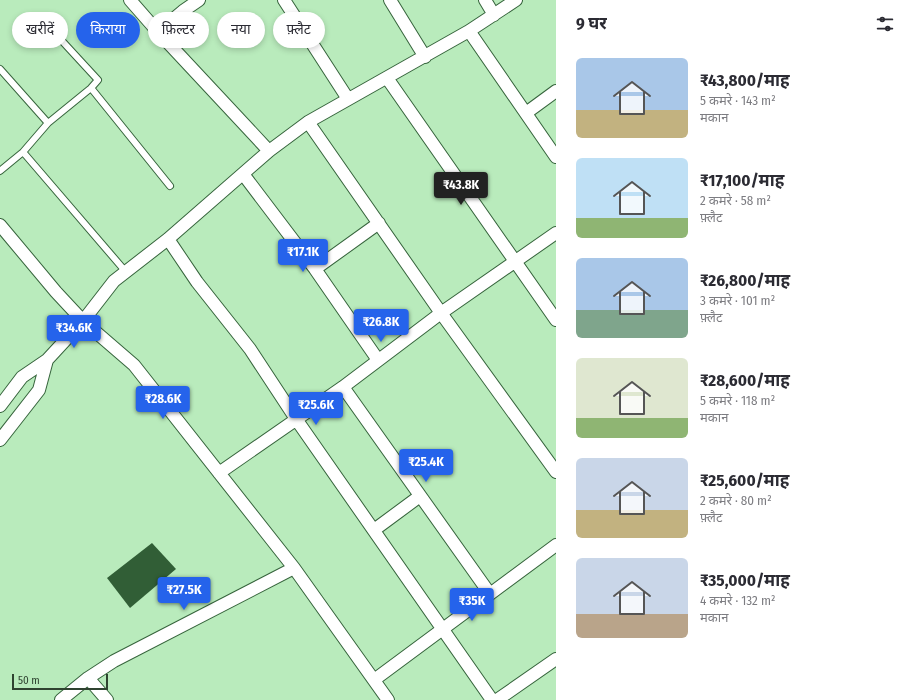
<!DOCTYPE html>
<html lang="hi">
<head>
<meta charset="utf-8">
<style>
  body { margin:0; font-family:"Fira Sans Condensed","Noto Sans Devanagari",sans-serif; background:#f2f2f3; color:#2b2b33; height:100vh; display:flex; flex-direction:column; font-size:15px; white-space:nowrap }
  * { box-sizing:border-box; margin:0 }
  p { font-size:13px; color:#7c7c81 }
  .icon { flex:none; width:22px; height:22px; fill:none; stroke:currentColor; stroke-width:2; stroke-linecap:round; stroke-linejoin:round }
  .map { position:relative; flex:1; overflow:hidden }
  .drawer { display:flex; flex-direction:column; background:#fff; width:360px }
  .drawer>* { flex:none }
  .banner { position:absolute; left:12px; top:12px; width:380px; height:36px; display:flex; gap:8px }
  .scale { position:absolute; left:12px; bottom:10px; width:96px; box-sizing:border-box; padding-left:4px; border:2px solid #2f4330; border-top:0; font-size:11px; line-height:14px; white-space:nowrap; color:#2f4330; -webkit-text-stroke:3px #b9ebbc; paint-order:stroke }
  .price { position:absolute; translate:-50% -34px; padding:0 9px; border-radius:4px; background:#2563eb; color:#fff; font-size:13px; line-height:26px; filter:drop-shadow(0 1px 2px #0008) }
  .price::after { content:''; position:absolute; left:50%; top:24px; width:12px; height:9px; margin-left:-6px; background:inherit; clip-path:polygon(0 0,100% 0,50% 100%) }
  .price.on { background:#222; color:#fff }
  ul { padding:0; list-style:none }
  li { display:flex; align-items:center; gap:12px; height:100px; padding:0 20px }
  li span { display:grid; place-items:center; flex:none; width:112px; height:80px; border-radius:6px; color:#555 }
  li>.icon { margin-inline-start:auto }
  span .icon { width:48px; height:48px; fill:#fffc; stroke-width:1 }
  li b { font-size:17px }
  h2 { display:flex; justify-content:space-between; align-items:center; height:48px; padding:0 20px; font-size:17px }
  .pill { padding:0 14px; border-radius:18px; background:#fff; box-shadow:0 2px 6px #0003; font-size:14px; line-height:36px }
  .pill.on { background:#2563eb; color:#fff }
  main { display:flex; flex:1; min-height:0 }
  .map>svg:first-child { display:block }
  .building { fill:#315e36 }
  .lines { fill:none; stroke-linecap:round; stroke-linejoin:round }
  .lane-casing { stroke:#36643c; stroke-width:8 }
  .street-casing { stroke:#36643c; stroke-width:14 }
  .lane { stroke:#fff; stroke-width:6 }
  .street { stroke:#fff; stroke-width:12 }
</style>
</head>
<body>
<main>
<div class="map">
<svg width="556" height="700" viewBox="0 0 556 700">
  <rect width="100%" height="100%" fill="#b9ebbc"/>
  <path class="building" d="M152 543 176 569 130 608 107 578Z"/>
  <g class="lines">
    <g class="lane-casing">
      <path id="lane" d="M0 69 48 123
        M91 88 170 186
        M23 152 126 272
        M0 171 23 152 48 123 91 88 98 80 40 17"/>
    </g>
    <g class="street-casing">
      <path id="street" d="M130 0 158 32 269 151
        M284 0 348 99
        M390 0 425 57
        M485 0 494 15
        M469 31 556 157
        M158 32 183 11 199 0
        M387 78 556 320
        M526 113 556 91
        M308 122 441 313 556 472
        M243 174 315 269 378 360
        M0 225 56 292 83 321 47 360
        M168 239 197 282 250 349 296 419 492 700
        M315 269 379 223
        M343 387 490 594
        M0 406 22 377 47 360 39 390 0 440
        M219 473 343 387 441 313 556 233
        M374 530 420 496
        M88 678 114 661 294 568
        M374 680 556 545
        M61 700 88 678 107 700
        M388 700 294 568 134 365 83 321 114 281 168 239 269 151 308 122 469 31 516 0
        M497 700 556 659"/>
    </g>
    <use href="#lane" class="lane"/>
    <use href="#street" class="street"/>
  </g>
</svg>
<div class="scale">50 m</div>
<b class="price on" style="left:461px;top:206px">₹43.8K</b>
<b class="price" style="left:303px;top:273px">₹17.1K</b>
<b class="price" style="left:381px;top:343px">₹26.8K</b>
<b class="price" style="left:74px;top:349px">₹34.6K</b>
<b class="price" style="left:163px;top:420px">₹28.6K</b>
<b class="price" style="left:316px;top:426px">₹25.6K</b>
<b class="price" style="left:426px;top:483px">₹25.4K</b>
<b class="price" style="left:184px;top:611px">₹27.5K</b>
<b class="price" style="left:472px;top:622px">₹35K</b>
<div class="banner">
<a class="pill">खरीदें</a>
<a class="pill on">किराया</a>
<a class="pill">फ़िल्टर</a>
<a class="pill">नया</a>
<a class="pill">फ़्लैट</a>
</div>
</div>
<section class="drawer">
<h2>9 घर<svg class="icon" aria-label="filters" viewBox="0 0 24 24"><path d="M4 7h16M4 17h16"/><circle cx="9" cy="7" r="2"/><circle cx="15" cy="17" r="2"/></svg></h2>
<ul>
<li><span style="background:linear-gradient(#a9c7e8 65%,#c2b280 0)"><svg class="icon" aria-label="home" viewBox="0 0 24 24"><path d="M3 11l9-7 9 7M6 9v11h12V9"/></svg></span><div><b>₹43,800/माह</b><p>5 कमरे · 143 m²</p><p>मकान</p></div></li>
<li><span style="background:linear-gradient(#bfe0f5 75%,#8fb573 0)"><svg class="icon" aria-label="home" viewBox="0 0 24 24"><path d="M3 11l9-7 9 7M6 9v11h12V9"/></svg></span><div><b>₹17,100/माह</b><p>2 कमरे · 58 m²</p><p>फ़्लैट</p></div></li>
<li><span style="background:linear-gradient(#a9c7e8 65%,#7fa58c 0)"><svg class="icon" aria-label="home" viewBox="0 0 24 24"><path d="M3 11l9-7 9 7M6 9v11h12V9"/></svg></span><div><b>₹26,800/माह</b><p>3 कमरे · 101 m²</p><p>फ़्लैट</p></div></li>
<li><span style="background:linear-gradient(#dfe7d0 75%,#8fb573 0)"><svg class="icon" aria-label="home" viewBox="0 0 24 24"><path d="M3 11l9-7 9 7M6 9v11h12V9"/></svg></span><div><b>₹28,600/माह</b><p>5 कमरे · 118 m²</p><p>मकान</p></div></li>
<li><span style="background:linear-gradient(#c9d6e8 65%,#c2b280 0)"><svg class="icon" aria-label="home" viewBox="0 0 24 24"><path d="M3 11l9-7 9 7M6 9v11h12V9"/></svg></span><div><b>₹25,600/माह</b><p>2 कमरे · 80 m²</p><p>फ़्लैट</p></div></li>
<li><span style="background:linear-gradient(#c9d6e8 70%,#b9a48a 0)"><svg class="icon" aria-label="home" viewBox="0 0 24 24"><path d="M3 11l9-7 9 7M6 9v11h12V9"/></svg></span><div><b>₹35,000/माह</b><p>4 कमरे · 132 m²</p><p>मकान</p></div></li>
</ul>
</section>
</main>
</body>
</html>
